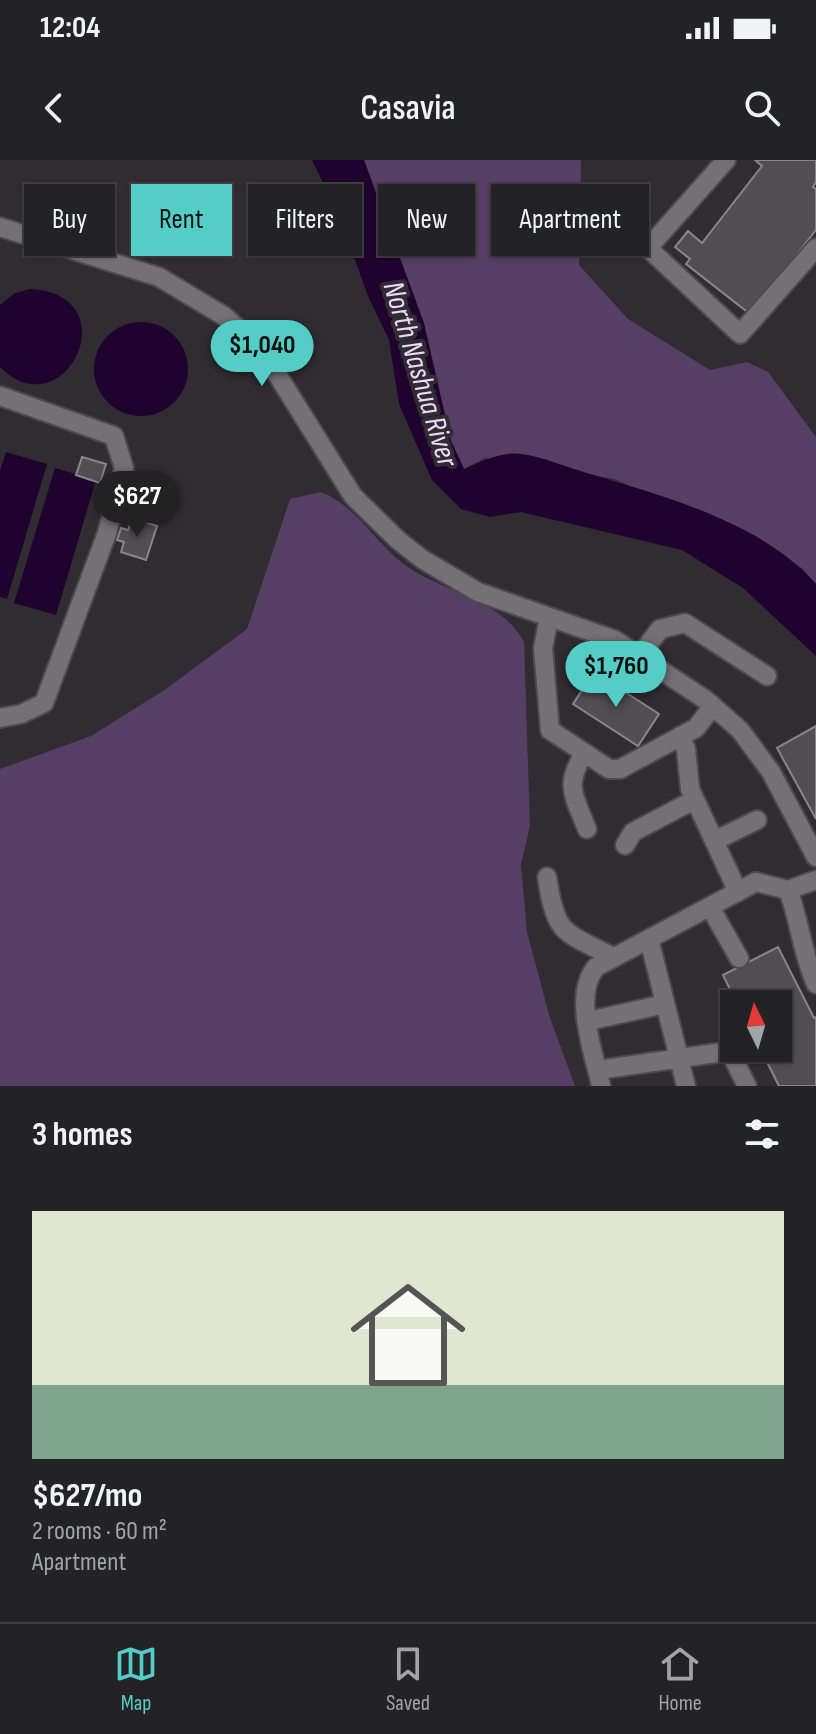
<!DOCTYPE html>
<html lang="en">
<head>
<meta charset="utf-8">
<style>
  body { margin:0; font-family:"Sofia Sans Condensed",sans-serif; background:#2b2a2d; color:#f1f3f6; height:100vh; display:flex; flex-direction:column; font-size:30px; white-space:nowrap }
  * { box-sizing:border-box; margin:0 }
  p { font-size:26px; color:#a3a4a7 }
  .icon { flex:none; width:44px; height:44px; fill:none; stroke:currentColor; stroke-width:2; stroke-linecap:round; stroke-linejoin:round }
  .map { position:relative; height:926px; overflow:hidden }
  .sheet { display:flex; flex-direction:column; background:#232225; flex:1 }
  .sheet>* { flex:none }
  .guide { position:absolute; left:24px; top:24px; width:768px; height:72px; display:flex; gap:16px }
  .needle { width:52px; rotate:355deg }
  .buttons { position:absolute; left:720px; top:830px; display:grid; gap:16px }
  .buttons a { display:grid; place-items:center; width:72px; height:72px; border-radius:0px; background:#232225; box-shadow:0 2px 6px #0004,0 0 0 2px #403f42; font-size:40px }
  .price { position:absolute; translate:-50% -68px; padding:0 18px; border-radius:28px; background:#54cdc7; color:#111; font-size:26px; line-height:52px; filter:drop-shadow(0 2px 4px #0008) }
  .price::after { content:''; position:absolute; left:50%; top:48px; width:24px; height:18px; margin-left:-12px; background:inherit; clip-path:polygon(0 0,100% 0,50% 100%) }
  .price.active { background:#222; color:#fff }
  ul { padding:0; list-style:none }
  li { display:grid; align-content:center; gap:16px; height:424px; padding:0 32px }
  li+li { border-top:2px solid #403f42 }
  li span { display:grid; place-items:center; height:248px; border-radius:0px; color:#555 }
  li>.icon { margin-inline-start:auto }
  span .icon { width:144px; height:144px; fill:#fffc; stroke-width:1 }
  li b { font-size:34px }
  h2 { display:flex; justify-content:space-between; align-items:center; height:96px; padding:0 32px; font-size:34px }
  .pill { padding:0 28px; border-radius:0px; background:#232225; box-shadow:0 2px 6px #0004,0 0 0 2px #403f42; font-size:28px; line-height:72px }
  .pill.active { background:#54cdc7; color:#111 }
  .status { display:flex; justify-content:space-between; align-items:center; height:56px; padding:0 40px; background:#232225; direction:ltr }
  .status svg { height:22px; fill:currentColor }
  header { display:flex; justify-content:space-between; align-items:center; height:104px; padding:0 32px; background:#232225; font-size:36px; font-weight:600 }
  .dock { display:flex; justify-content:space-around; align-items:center; height:112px; border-top:2px solid #403f42; background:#232225; font-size:22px; color:#a3a4a7 }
  .dock a { display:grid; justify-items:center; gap:4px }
  .dock .active { color:#54cdc7 }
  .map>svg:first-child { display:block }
  .green { fill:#563e65 }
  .water { fill:#20022e }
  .building { fill:#504e52; stroke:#88868a; stroke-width:2 }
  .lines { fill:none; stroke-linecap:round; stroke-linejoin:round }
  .minor-casing { stroke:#4c4a4d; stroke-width:22 }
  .minor { stroke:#737175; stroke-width:18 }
  .labels { text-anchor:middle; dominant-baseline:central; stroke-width:8; stroke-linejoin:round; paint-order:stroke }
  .water-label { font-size:30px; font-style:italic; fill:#f0d9ff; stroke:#2f2d31 }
</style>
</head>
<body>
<div class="status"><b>12:04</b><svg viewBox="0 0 49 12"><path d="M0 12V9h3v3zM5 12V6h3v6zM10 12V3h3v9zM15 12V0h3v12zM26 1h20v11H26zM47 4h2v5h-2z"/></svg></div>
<header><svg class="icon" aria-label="back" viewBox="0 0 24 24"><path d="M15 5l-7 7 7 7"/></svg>Casavia<svg class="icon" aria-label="search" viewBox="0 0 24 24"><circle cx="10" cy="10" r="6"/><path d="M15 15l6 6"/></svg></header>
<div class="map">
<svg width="816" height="926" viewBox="0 0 816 926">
  <rect width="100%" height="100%" fill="#2f2d31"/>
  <path class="green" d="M364 0H581L579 105 628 159 710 210 747 202 768 212 816 277V424L802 408 615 319 485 298 464 309 451 281 393 82Z
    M321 332C359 348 374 382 405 405 443 433 501 438 524 482L530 666 521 704 527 772 550 858 575 926H0V609L91 576 166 529 247 469 290 339Z"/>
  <path class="water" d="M312 0H364L424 163 451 281 464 309C482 301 502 291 522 294 544 297 566 307 587 313 663 336 762 362 816 424V496L743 428 682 390 521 352 490 357 461 349 432 320 399 244 389 180 368 136 340 58Z
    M30 129C131 134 65 272 0 207V145L15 133Z
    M94 209a47 47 0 1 1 94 0a47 47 0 1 1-94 0Z
    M6 292 47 304 7 439 0 437V311Z
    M55 308 96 320 56 455 14 443Z"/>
  <path class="building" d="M755 0H816V22L813 27 816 29V70L750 154 686 104 690 99 675 87 688 71 702 83 762 6Z
    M638 25 648 45 620 58 626 71 611 78 597 49 600 48 597 42Z
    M82 297 106 304 100 323 76 315Z
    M132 358 157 366 146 400 121 392 124 382 117 380 121 368 128 370Z
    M594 512 659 554 638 586 573 544Z
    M816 566V659L777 588Z
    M778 787 814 858 816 857V926H779L760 888H778V844H737L723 815Z"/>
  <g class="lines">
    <g class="minor-casing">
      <path id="minor" d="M726 0 648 88 740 174 816 88
        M0 67 159 117 224 156 249 178 275 211 353 336 398 380 422 399 478 432 615 480 706 540 740 570 771 612 816 697
        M0 236 114 276 124 308 107 373 44 543 21 554 0 558
        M549 457 543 488 550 570 609 609H620L696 568 713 546
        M641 494 660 469 685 463 767 516
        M680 576 686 589 690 629 738 732
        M584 594C564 625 574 636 587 669
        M714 681 757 660
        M625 685 633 672 694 640
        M547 717C556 776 563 771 613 797
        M788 730C800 761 802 794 816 824
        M710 747 739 798
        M649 779 686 926
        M588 861 665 844
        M598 910 723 892 732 896 747 926
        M601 926C594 893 572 836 596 807L756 722 788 730 816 720"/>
    </g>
    <use href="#minor" class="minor"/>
  </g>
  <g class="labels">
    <g class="water-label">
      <text transform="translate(420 214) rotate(73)">North Nashua River</text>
    </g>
  </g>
</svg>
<div class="buttons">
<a><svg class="needle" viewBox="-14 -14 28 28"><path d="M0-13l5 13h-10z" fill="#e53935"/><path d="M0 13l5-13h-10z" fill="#a3a4a7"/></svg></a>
</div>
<b class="price" style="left:262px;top:228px">$1,040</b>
<b class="price active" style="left:137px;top:379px">$627</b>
<b class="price" style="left:616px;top:549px">$1,760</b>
<div class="guide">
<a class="pill">Buy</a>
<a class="pill active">Rent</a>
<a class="pill">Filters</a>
<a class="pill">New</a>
<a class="pill">Apartment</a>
</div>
</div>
<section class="sheet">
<h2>3 homes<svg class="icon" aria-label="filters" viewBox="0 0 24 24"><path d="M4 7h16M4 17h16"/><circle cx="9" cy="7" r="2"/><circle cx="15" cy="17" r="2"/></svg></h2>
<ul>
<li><span style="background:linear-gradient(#dfe7d0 70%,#7fa58c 0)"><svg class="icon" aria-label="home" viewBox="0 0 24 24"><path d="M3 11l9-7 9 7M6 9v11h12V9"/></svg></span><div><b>$627/mo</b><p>2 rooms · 60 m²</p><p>Apartment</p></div></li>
</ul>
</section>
<nav class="dock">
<a class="active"><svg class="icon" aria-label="map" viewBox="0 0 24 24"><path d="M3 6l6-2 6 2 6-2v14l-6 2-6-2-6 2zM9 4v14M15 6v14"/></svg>Map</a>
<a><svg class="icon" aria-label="saved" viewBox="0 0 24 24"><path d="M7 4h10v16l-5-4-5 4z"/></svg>Saved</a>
<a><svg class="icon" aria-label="home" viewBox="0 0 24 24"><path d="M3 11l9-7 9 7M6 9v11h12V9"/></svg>Home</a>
</nav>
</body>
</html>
